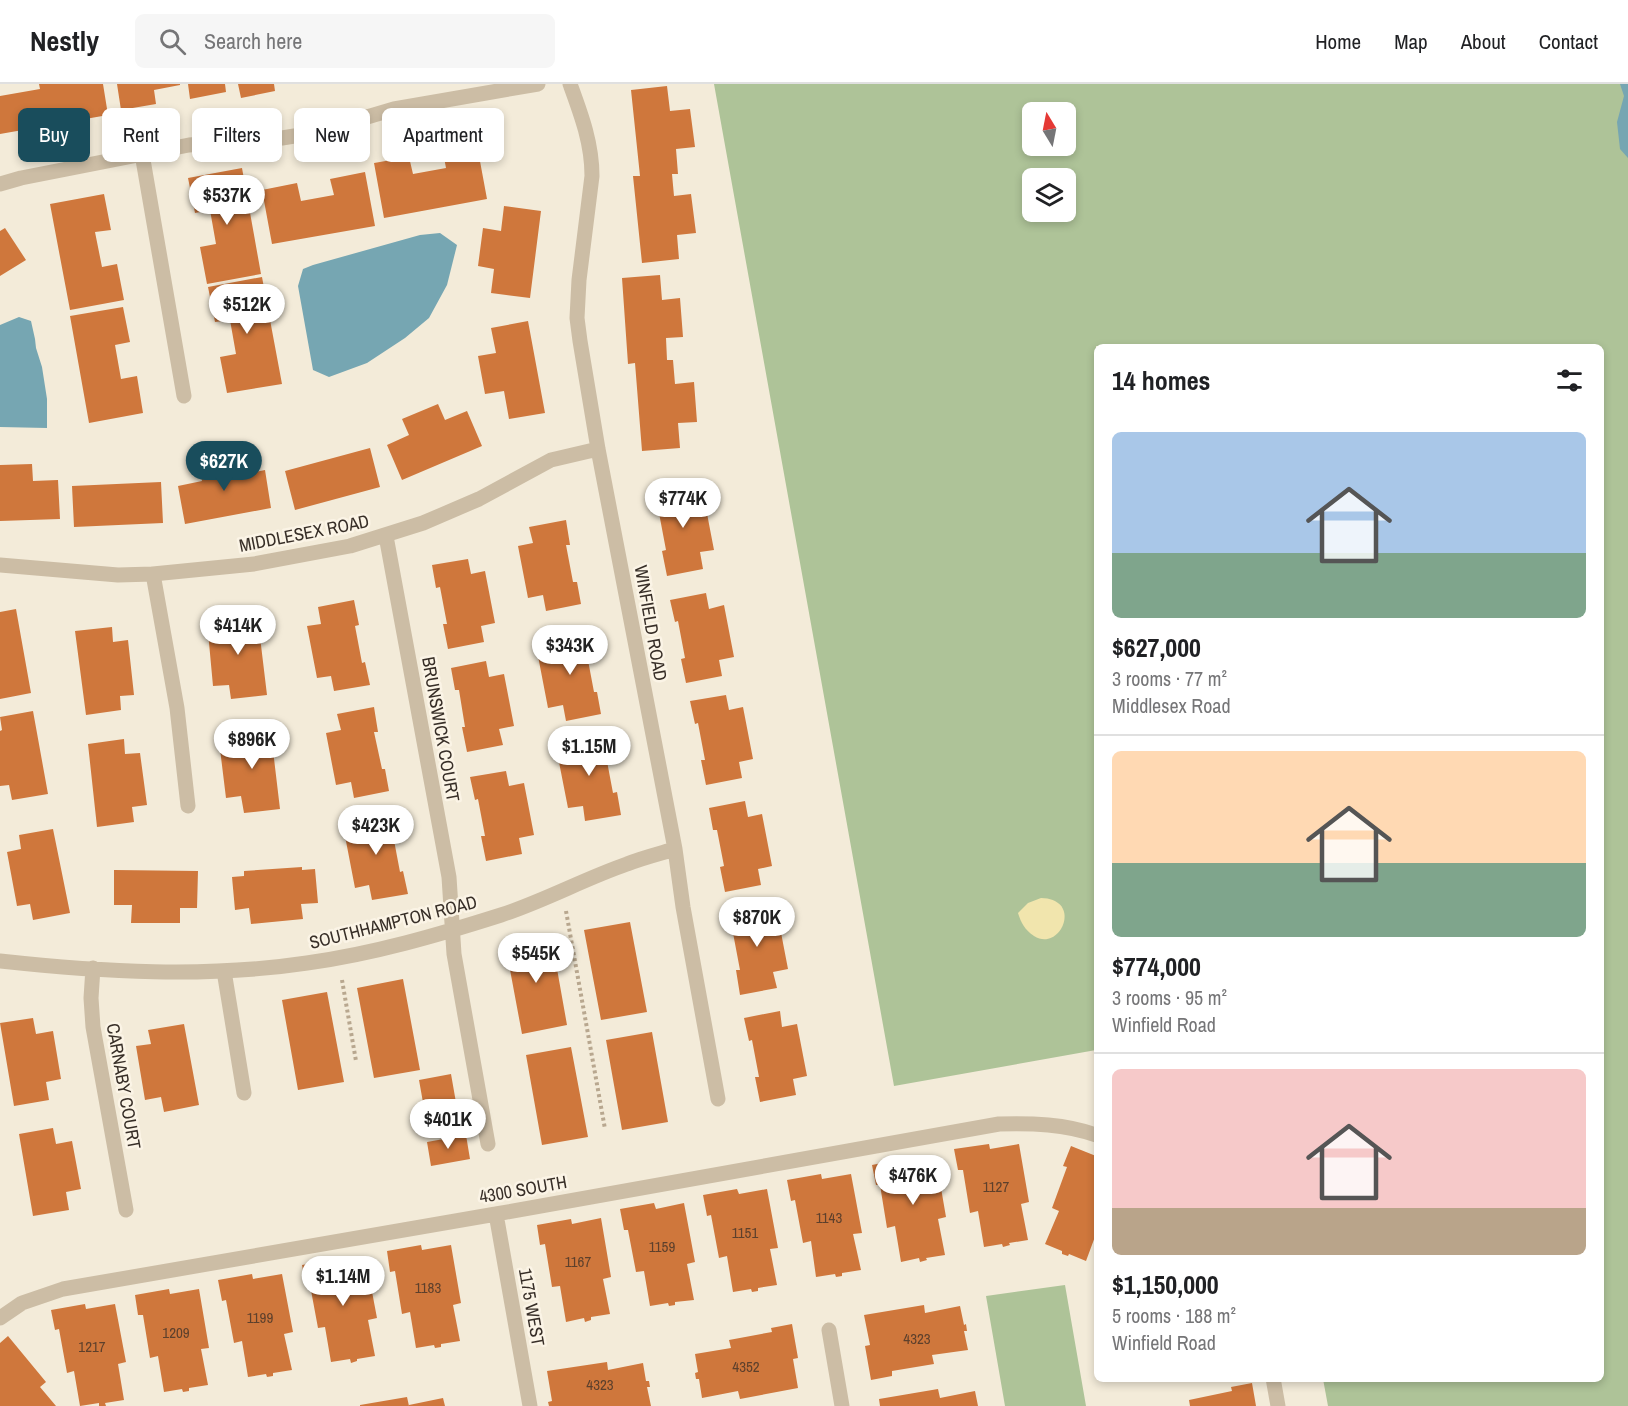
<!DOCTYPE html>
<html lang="en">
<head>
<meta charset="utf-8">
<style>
  body { margin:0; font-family:"Archivo Narrow",sans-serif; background:#f6f6f6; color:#202124; height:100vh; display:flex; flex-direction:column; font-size:22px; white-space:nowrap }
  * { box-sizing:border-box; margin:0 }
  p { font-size:20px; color:#757577 }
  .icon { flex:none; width:33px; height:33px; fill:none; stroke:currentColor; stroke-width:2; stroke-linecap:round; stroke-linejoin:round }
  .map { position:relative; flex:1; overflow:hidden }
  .details { position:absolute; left:1094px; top:260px; width:510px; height:1038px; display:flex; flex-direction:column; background:#fff; border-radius:9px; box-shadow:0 3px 9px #0003 }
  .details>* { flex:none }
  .guide { position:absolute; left:18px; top:24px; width:570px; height:54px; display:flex; gap:12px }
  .needle { width:39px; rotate:350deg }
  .fabs { position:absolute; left:1022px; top:18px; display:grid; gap:12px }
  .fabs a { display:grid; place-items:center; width:54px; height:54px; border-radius:9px; background:#fff; box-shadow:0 3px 9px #0003; font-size:30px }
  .price { position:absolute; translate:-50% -51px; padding:0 14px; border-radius:21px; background:#fff; color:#222; font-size:20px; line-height:39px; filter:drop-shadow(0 2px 3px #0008) }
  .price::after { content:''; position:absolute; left:50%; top:36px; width:18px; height:14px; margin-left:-9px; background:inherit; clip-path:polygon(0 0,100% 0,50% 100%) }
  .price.active { background:#194d5c; color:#fff }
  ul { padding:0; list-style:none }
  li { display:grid; align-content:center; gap:12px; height:318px; padding:0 18px }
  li+li { border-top:2px solid #e0e0e0 }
  li span { display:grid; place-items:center; height:186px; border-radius:9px; color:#555 }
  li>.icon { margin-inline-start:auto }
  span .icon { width:108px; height:108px; fill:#fffc; stroke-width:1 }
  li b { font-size:26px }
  h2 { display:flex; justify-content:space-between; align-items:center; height:72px; padding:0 18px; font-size:26px }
  .chip { padding:0 21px; border-radius:9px; background:#fff; box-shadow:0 3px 9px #0003; font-size:21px; line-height:54px }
  .chip.active { background:#194d5c; color:#fff }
  header { display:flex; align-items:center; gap:36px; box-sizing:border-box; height:84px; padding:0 30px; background:#fff; border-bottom:2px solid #e0e0e0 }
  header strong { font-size:28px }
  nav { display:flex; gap:33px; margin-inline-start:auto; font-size:21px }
  .search { width:420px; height:54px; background:#f6f6f6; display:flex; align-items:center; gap:15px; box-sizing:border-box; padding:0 21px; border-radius:9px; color:#757577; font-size:22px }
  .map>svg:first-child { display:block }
  .green { fill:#aec398; fill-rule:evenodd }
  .sand { fill:#f1e5ad }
  .water { fill:#76a6b2 }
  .building { fill:#cf773c }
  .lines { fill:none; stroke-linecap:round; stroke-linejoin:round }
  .path { stroke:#b8a78f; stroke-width:4; stroke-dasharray:3 3; stroke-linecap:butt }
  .minor { stroke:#ccbda5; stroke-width:15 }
  .labels { text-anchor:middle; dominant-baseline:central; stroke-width:5; stroke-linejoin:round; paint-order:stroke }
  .number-label { font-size:15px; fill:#5d402c }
  .street-label { font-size:18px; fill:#372e27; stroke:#fbf4e6 }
</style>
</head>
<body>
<header>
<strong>Nestly</strong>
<div class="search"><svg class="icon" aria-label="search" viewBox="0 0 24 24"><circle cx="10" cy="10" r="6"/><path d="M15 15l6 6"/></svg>Search here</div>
<nav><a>Home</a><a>Map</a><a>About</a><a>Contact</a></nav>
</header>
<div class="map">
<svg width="1628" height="1322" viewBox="0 0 1628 1322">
  <rect width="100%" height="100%" fill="#f3ebd9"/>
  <path class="green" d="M714 0H1628V1322H1328L1323 1295 1600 1294V262H1096V966L894 1002ZM1032 28H1065V62H1032ZM1032 94H1065V128H1032Z
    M1065 1201 1086 1322H1005L986 1212Z"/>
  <path class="sand" d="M1041 814C1084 815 1060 869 1034 852 1025 846 1021 839 1018 829L1028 819Z"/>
  <path class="water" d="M1620 0H1628V74L1620 65 1617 38 1624 12Z
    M440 149 457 161 447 201 429 234 405 254 367 279 329 293 313 286 298 202 303 185 313 181 420 151Z
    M19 233 31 237 35 255 36 264 42 283 47 315V344L0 343V241Z"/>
  <path class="building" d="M39 0H103L108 31 0 50V12L40 5Z
    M117 0H180V1L154 6 156 20 121 26Z
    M188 0H225L226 8 190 15Z
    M238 0H274L275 7 241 14Z
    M667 2 670 27 690 25 695 63 676 65 678 90H672L674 112 691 110 696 149 677 151 679 175 642 179 633 92H640L631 6Z
    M477 61 487 115 384 134 374 79 409 73 413 90 446 84 443 68Z
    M242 84 261 190 207 200 200 163 216 160 210 126 195 129 188 94Z
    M365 88 375 142 272 160 262 106 297 99 301 117 334 111 330 95Z
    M104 110 111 146 95 148 102 183 117 180 124 216 70 226 50 120Z
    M504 122 541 127 530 214 491 209 494 185 478 182 483 144 501 147Z
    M5 144 26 176 0 192V147Z
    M660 191 662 216 680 214 683 253 666 254 667 276H673L675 300 694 298 697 338 678 339 680 364 642 367 635 279 628 280 622 194Z
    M262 193 282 300 227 309 220 273 236 270 230 236 215 238 208 203Z
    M123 223 130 258 115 261 121 295 137 292 143 329 89 339 70 232Z
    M528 237 545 329 509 335 504 307 485 310 478 272 496 269 491 244Z
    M438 320 445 336 467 327 482 362 402 396 387 361 409 351 402 335Z
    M370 364 380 403 295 426 285 387Z
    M237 373 240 391 265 386 271 424 185 440 178 402 202 397 199 380Z
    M32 380 33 397 58 396 60 435 0 437V381Z
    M161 398 163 439 74 443 72 402Z
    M687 401 690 416 704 414 714 466 700 468 703 485 667 492 662 467 666 466 659 429 655 430 651 407Z
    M566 436 570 461H566L573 498H577L581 520 546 527 543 511 528 514 518 462 533 459 529 443Z
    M468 475 471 490 485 487 495 539 481 542 484 558 448 565 443 540H447L440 503 436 504 432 481Z
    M706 509 709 525 724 521 734 573 719 576 722 592 686 599 681 575 685 574 678 537 675 538 670 516Z
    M354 516 359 541 355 542 362 579 365 578 370 601 334 607 331 592 317 594 307 542 321 540 318 523Z
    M16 525 31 609 0 615V528Z
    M257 528 267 611 231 615 229 601 213 602 208 548 223 546 221 532Z
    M112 543 113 558 128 556 134 611 120 612 121 626 86 631 75 547Z
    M586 546 590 570 587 571 594 608H597L601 630 566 637 563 621 548 624 538 572 553 569 549 553Z
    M486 577 489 593 504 590 514 642 499 645 503 661 467 668 462 643H465L459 606H455L451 584Z
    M726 611 729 626 743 623 753 675 739 678 742 694 706 701 701 676H705L698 639 695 640 690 617Z
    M374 623 378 648H374L382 685H385L389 707 354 714 351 698 336 701 326 649 341 646 337 630Z
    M33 627 48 710 12 716 9 701 0 702V647L2 646 0 633Z
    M270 641 280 725 244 729 241 712 226 714 220 665 237 663 234 646Z
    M606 646 610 671 606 672 613 709 617 708 621 731 585 737 583 722 568 724 558 673 572 670 569 653Z
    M124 655 125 670 140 669 147 721 132 723 134 738 97 743 88 660Z
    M506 687 509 702 524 699 534 751 519 754 522 770 486 777 481 752H485L478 715 475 716 470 693Z
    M745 717 748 733 762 730 772 782 758 785 761 801 725 808 720 783 724 782 717 746H713L709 724Z
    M392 726 397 751H393L400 788 403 787 408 810 372 816 369 801 355 804 345 752 359 749 356 733Z
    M53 745 70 829 33 836 30 820 17 822 7 768 21 765 19 751Z
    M302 783V786L315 785 318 819 301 820 303 835 251 840 249 824 235 826 232 793 244 792V787Z
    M114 786 198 787 197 824H180V839H131L132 821H114Z
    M760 820 764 836 778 833 788 885 773 888 777 904 740 911 736 886H740L733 849H729L725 827Z
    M630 838 647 928 601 936 584 846Z
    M551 851 567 941 522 950 505 859Z
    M403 895 420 986 374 994 357 904Z
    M327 908 344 998 298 1006 282 916Z
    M780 927 782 943 797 940 807 992 793 995 796 1011 760 1018 755 993H759L752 956 749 957 744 934Z
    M33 934 36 950 53 947 61 995 46 998 49 1016 14 1022 0 939Z
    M184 940 199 1021 164 1028 161 1013 145 1016 136 962 151 960 148 946Z
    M652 948 668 1038 622 1046 606 956Z
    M571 963 588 1053 542 1061 526 971Z
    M451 990 461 1047 429 1052 419 996Z
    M53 1044 56 1060 72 1057 81 1105 66 1108 69 1126 33 1132 19 1050Z
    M466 1051 470 1075 431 1082 427 1058Z
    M989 1060 990 1065 1019 1060 1029 1118 1021 1120 1028 1156 1009 1159 1010 1161 1003 1163 1002 1160 984 1163 978 1127 970 1129 963 1086H958L954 1065Z
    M1071 1062 1096 1072V1150L1086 1177 1069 1170 1068 1172 1062 1170V1167L1045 1160 1059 1127 1052 1124 1067 1083 1063 1082Z
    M906 1074 907 1080 936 1075 946 1133 938 1135 945 1171 926 1174 927 1176 920 1178 919 1174 901 1178 895 1142 887 1144 880 1101H876L872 1081Z
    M821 1090 822 1095 851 1090 862 1149 853 1150 861 1186 842 1189V1192L836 1193 835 1190 816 1193 811 1157 803 1159 795 1116 791 1117 787 1096Z
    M737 1105 739 1110 767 1105 778 1164 770 1165 777 1201 758 1204V1207L752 1208 751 1205 733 1208 727 1172 719 1174 711 1131 707 1132 703 1111Z
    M654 1119 656 1125 684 1119 695 1178 687 1180 694 1216 675 1218V1221L669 1222 668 1219 650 1222 644 1187 636 1188 628 1146H624L620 1125Z
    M601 1134 611 1193 603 1195 610 1230 591 1233V1236L585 1238 584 1234 566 1238 560 1202 552 1203 545 1160 540 1161 537 1141 571 1135 572 1140Z
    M421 1161 422 1166 451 1161 461 1219 453 1221 460 1257 441 1260V1263L435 1264 434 1261 416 1264 410 1228 402 1230 395 1187 390 1188 387 1167Z
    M336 1175 337 1181 366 1176 377 1234 368 1236 375 1272 357 1275V1277L351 1279 350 1275 331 1278 325 1243 318 1244 310 1201 306 1202 302 1181Z
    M252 1190 253 1195 282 1190 293 1248 284 1250 292 1286 273 1289V1292L267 1293 266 1290 248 1293 242 1257 234 1259 226 1216 222 1217 218 1196Z
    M169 1205 170 1210 199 1205 209 1264 201 1265 208 1301 189 1304V1307L183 1308 182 1305 164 1308 158 1272 150 1274 143 1231H138L135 1211Z
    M85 1220 86 1225 115 1220 126 1278 118 1280 124 1316 105 1319 106 1322H99V1319L80 1322 74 1287 67 1289 59 1245 55 1246 51 1226Z
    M924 1221 925 1229 960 1222 964 1241 966 1240 967 1247H964L968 1266 932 1271 934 1280 892 1287V1292L871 1296 865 1262 870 1261 864 1231Z
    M792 1240 798 1274 793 1275 798 1304 740 1315 738 1307 702 1314 699 1295H696L695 1289 698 1288 695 1270 731 1264 729 1256 772 1248 771 1244Z
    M8 1252 46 1298 40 1303 56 1322H0V1259Z
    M607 1278 608 1286 643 1279 646 1297H649L650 1303H647L651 1322H549L548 1318 552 1317 547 1287Z
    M1252 1299 1256 1322H1190L1189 1316 1232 1307 1231 1303Z
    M938 1305 940 1314 975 1307 978 1322H880L879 1315Z
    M407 1313 409 1322H360V1321Z
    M443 1314 445 1322H409V1321Z"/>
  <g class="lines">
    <path class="path" d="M566 827 605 1045
      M342 896 356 977"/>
    <path class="minor" d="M570 0C581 30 592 59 592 92L579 196 577 234 580 257 598 365 675 765 683 823 718 1015
      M142 70 184 312
      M0 100 21 94 189 61 282 54 313 49 394 25 538 0
      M386 452 449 793 454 870 488 1060
      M0 481 118 491 153 490 254 480 350 462 423 439 479 415 551 376 598 365
      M153 490 177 624 188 722
      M0 877C101 888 207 894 307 879 373 870 438 851 501 831 544 817 584 795 627 780 642 774 658 770 675 765
      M93 884 91 914 93 943 126 1126
      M224 887 244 1009
      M496 1130 530 1322
      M0 1234 22 1219 63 1205 496 1130 999 1040C1032 1039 1065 1040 1096 1051
      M829 1246 842 1322
      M1273 1294 1278 1322"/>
  </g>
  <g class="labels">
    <g class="number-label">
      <text x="996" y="1102">1127</text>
      <text x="829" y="1133">1143</text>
      <text x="745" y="1148">1151</text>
      <text x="662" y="1162">1159</text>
      <text x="578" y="1177">1167</text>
      <text x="428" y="1203">1183</text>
      <text x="260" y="1233">1199</text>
      <text x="176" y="1248">1209</text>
      <text x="917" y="1254">4323</text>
      <text x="92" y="1262">1217</text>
      <text x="746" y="1282">4352</text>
      <text x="600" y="1300">4323</text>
    </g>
    <g class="street-label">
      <text transform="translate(304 449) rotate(-11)">MIDDLESEX ROAD</text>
      <text transform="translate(651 539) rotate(80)">WINFIELD ROAD</text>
      <text transform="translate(441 645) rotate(80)">BRUNSWICK COURT</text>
      <text transform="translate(393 838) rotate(-14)">SOUTHHAMPTON ROAD</text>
      <text transform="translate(124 1002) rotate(80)">CARNABY COURT</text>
      <text transform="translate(523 1105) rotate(-10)">4300 SOUTH</text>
      <text transform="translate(532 1223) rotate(80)">1175 WEST</text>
    </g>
  </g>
</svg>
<div class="fabs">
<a><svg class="needle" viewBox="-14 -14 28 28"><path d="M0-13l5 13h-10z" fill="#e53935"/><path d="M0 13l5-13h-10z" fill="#757577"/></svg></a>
<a><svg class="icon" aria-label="layers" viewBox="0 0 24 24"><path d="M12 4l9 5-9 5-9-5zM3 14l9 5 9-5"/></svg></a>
</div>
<b class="price" style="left:227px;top:142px">$537K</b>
<b class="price" style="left:247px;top:251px">$512K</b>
<b class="price active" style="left:224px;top:408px">$627K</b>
<b class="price" style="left:683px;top:445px">$774K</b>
<b class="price" style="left:238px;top:572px">$414K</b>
<b class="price" style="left:570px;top:592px">$343K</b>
<b class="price" style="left:252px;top:686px">$896K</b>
<b class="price" style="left:589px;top:693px">$1.15M</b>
<b class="price" style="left:376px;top:772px">$423K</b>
<b class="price" style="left:757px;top:864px">$870K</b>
<b class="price" style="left:536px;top:900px">$545K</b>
<b class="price" style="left:448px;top:1066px">$401K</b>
<b class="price" style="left:913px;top:1122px">$476K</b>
<b class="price" style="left:343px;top:1223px">$1.14M</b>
<div class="guide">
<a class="chip active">Buy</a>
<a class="chip">Rent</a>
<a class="chip">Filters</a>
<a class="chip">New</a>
<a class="chip">Apartment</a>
</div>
<section class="details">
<h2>14 homes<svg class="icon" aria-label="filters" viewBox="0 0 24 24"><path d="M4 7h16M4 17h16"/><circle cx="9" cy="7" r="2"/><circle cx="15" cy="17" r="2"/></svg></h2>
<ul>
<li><span style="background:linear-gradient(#a9c7e8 65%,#7fa58c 0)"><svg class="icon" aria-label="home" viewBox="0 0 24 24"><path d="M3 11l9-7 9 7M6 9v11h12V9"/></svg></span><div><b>$627,000</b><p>3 rooms · 77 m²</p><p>Middlesex Road</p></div></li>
<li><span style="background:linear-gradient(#ffd9b3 60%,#7fa58c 0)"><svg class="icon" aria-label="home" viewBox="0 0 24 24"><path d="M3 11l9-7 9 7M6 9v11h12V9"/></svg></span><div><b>$774,000</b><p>3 rooms · 95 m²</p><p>Winfield Road</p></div></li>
<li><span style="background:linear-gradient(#f6c9c9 75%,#b9a48a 0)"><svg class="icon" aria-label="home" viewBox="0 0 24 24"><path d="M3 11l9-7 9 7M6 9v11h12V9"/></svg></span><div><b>$1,150,000</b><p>5 rooms · 188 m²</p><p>Winfield Road</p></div></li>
</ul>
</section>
</div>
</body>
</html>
